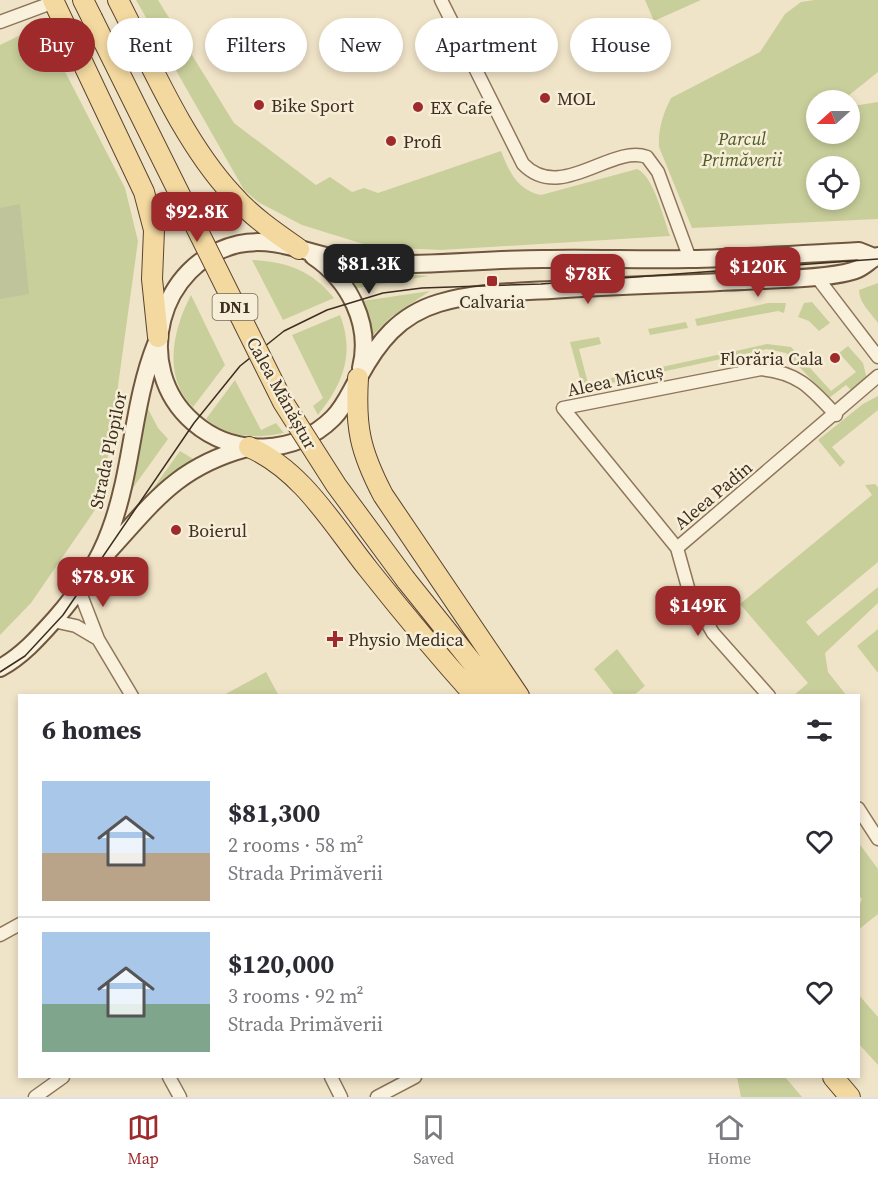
<!DOCTYPE html>
<html lang="en">
<head>
<meta charset="utf-8">
<style>
  body { margin:0; font-family:"Source Serif 4",serif; background:#f7f7f7; color:#2b2b33; height:100vh; display:flex; flex-direction:column; font-size:22px; white-space:nowrap }
  * { box-sizing:border-box; margin:0 }
  p { font-size:20px; color:#7c7c81 }
  .icon { flex:none; width:33px; height:33px; fill:none; stroke:currentColor; stroke-width:2; stroke-linecap:round; stroke-linejoin:round }
  .map { position:relative; flex:1; overflow:hidden }
  .panel { position:absolute; left:18px; top:694px; width:842px; height:384px; display:flex; flex-direction:column; background:#fff; border-radius:0px; box-shadow:0 3px 9px #0003 }
  .panel>* { flex:none }
  .guide { position:absolute; left:18px; top:18px; width:843px; height:54px; display:flex; gap:12px }
  .needle { width:39px; rotate:249deg }
  .buttons { position:absolute; left:806px; top:90px; display:grid; gap:12px }
  .buttons a { display:grid; place-items:center; width:54px; height:54px; border-radius:50%; background:#fff; box-shadow:0 3px 9px #0003; font-size:30px }
  .price { position:absolute; translate:-50% -51px; padding:0 14px; border-radius:12px; background:#9e2a2b; color:#fff; font-size:20px; line-height:39px; filter:drop-shadow(0 2px 3px #0008) }
  .price::after { content:''; position:absolute; left:50%; top:36px; width:18px; height:14px; margin-left:-9px; background:inherit; clip-path:polygon(0 0,100% 0,50% 100%) }
  .price.active { background:#222; color:#fff }
  ul { padding:0; list-style:none }
  li { display:flex; align-items:center; gap:18px; height:150px; padding:0 24px }
  li+li { border-top:2px solid #e1e1e2 }
  li span { display:grid; place-items:center; flex:none; width:168px; height:120px; border-radius:0px; color:#555 }
  li>.icon { margin-inline-start:auto }
  span .icon { width:72px; height:72px; fill:#fffc; stroke-width:1 }
  li b { font-size:26px }
  h2 { display:flex; justify-content:space-between; align-items:center; height:72px; padding:0 24px; font-size:26px }
  .tag { padding:0 21px; border-radius:27px; background:#fff; box-shadow:0 3px 9px #0003; font-size:21px; line-height:54px }
  .tag.active { background:#9e2a2b; color:#fff }
  .dock { display:flex; justify-content:space-around; align-items:center; height:84px; border-top:2px solid #e1e1e2; background:#fff; font-size:16px; color:#7c7c81 }
  .dock a { display:grid; justify-items:center; gap:3px }
  .dock .active { color:#9e2a2b }
  .map>svg:first-child { display:block }
  .green { fill:#c9cf9b; fill-rule:evenodd }
  .cemetery { fill:#bfc49a }
  .lines { fill:none; stroke-linecap:round; stroke-linejoin:round }
  .minor-casing { stroke:#8d765c; stroke-width:15 }
  .secondary-casing { stroke:#6f573f; stroke-width:20 }
  .primary-casing { stroke:#5b4430; stroke-width:22 }
  .minor { stroke:#faf1dc; stroke-width:12 }
  .secondary { stroke:#faf1dc; stroke-width:16 }
  .primary { stroke:#f3d9a0; stroke-width:20 }
  .tram { stroke:#3d2e20; stroke-width:1.5 }
  .primary-bridge-casing { stroke:#5b4430; stroke-width:22; stroke-linecap:butt }
  .primary-bridge { stroke:#f3d9a0; stroke-width:20 }
  .poi-dot { fill:#9e2a2b; stroke:#f7eed8; stroke-width:2 }
  .labels { text-anchor:middle; dominant-baseline:central; stroke-width:5; stroke-linejoin:round; paint-order:stroke }
  .shield { fill:#f7eed8; stroke:#756857; stroke-width:1.5 }
  .shield-label { font-size:16px; font-weight:bold; fill:#3d2e20 }
  .poi-label { font-size:18px; fill:#3d2e20; stroke:#f7eed8; text-anchor:start }
  .park-label { font-size:18px; font-style:italic; fill:#4d5a26; stroke:#f7eed8 }
  .street-label { font-size:18px; fill:#3d2e20; stroke:#f7eed8 }
</style>
</head>
<body>
<div class="map">
<svg width="878" height="1097" viewBox="0 0 878 1097">
  <rect width="100%" height="100%" fill="#f0e4c8"/>
  <path class="green" d="M136 0H158L234 123 316 185 330 177 352 192 364 188 378 193 501 151C509 171 517 190 541 195L637 169C653 175 664 219 670 236L441 250 373 247 302 225 258 202 244 190Z
    M645 0H701L654 21Z
    M814 0H878V72L848 96 854 112 853 106 878 102V219L692 228 659 147C658 129 663 114 671 98L760 52 785 14 801 2ZM849 100V134H816V100ZM849 166V200H816V166Z
    M41 25 125 188 138 241 109 451 97 507 31 603 0 635V45Z
    M252 260C287 262 311 270 334 298L283 320Z
    M344 267 429 276 352 289Z
    M878 283V323C871 313 859 303 859 290Z
    M430 291 391 317 373 335 362 301Z
    M191 295 225 365 193 407C162 377 173 329 191 295Z
    M812 302 830 323 819 331 809 321 798 317 804 303Z
    M768 303H786L784 313 778 311 697 326 695 319Z
    M340 315C355 354 343 384 318 415L313 406 323 398 292 335Z
    M686 322 688 328 650 335 648 329Z
    M599 337 601 344 579 349 588 383 767 344 791 347 831 391 856 372 839 353 848 346 863 363 867 379 853 392 846 385 829 398 786 353 767 349 583 389 570 342Z
    M235 380 261 430 276 423 284 433C254 439 230 438 206 419Z
    M878 396V410L832 447 845 462 840 467 818 440 863 404Z
    M145 403 158 428 168 439 130 492Z
    M180 451 200 463 149 494Z
    M875 484 878 487V562L806 622 818 636 878 587V603L825 653 828 672 847 696H793L808 683 740 604 872 495 865 485Z
    M878 629V673L857 646Z
    M617 649 645 686 633 696H615L594 669Z
    M266 672 279 696H222Z
    M858 842 878 869V914L858 930V909L862 899 858 894Z
    M858 994 878 1017V1065L858 1043Z
    M737 1077H785L802 1097H741Z"/>
  <path class="cemetery" d="M20 204 29 294 0 299V208Z"/>
  <g class="lines">
    <g class="minor-casing">
      <path id="minor" d="M441 0 523 164C561 203 611 144 647 157L658 172 690 259
        M0 22 54 2
        M816 276 878 357
        M677 548 878 376
        M79 590 98 639 132 696
        M53 621 76 626 98 639
        M769 696 713 633 689 591 677 548 563 408 761 369C799 373 811 388 836 415
        M858 808 878 839
        M0 935 20 924
        M169 1077 180 1097
        M331 1077 341 1097
        M35 1097 63 1077
        M377 1097 415 1077"/>
    </g>
    <g class="secondary-casing">
      <path id="secondary" d="M313 256C349 280 372 324 361 368
        M874 257 859 251C803 254 746 258 689 259 641 260 592 258 543 259 492 259 441 265 390 264 371 264 352 262 334 258 302 251 272 237 239 244 158 262 131 368 193 422 233 457 295 456 333 418 345 406 350 392 359 377 378 342 399 315 439 303 475 292 513 292 551 290 621 285 691 284 761 280 786 279 837 278 858 269 865 266 871 259 878 256
        M106 554C153 503 176 467 247 448
        M0 668C22 656 38 638 55 619 78 593 98 564 110 531 133 470 132 404 156 344"/>
    </g>
    <g class="primary-casing">
      <path id="primary" d="M53 0 144 192 154 230 152 279 158 337
        M83 0 92 18
        M118 0C151 64 183 141 232 194 251 216 276 233 299 249
        M358 378C355 427 360 451 383 495L519 696
        M249 447C303 471 333 525 369 570 403 613 438 655 475 696
        M406 580 499 696
        M833 1077 850 1097"/>
    </g>
    <use href="#minor" class="minor"/>
    <use href="#secondary" class="secondary"/>
    <use href="#primary" class="primary"/>
    <path class="tram" d="M0 672 25 656 63 615 194 423 240 366 284 331 327 310 383 293 422 288 541 284 878 259"/>
    <g class="primary-bridge-casing">
      <path id="primary-bridge" d="M92 18 283 402 336 485 406 580"/>
    </g>
    <use href="#primary-bridge" class="primary-bridge"/>
  </g>
  <g class="poi-dot">
    <circle cx="545" cy="98" r="6"/>
    <circle cx="259" cy="105" r="6"/>
    <circle cx="418" cy="107" r="6"/>
    <circle cx="391" cy="141" r="6"/>
    <rect x="486" y="275" width="12" height="12" rx="3"/>
    <circle cx="835" cy="358" r="6"/>
    <circle cx="176" cy="530" r="6"/>
    <path d="M332 630h6v6h6v6h-6v6h-6v-6h-6v-6h6z"/>
  </g>
  <g class="labels">
    <rect class="shield" x="212.5" y="294" width="45" height="26" rx="4.5"/>
    <g class="shield-label">
      <text x="235" y="307">DN1</text>
    </g>
    <g class="poi-label">
      <text x="557" y="98">MOL</text>
      <text x="271" y="105">Bike Sport</text>
      <text x="430" y="107">EX Cafe</text>
      <text x="403" y="141">Profi</text>
      <text x="492" y="301" text-anchor="middle">Calvaria</text>
      <text x="823" y="358" text-anchor="end">Florăria Cala</text>
      <text x="188" y="530">Boierul</text>
      <text x="348" y="639">Physio Medica</text>
    </g>
    <g class="park-label">
      <text x="742" y="138">Parcul<tspan x="742" dy="21">Primăverii</tspan></text>
    </g>
    <g class="street-label">
      <text transform="translate(615 380) rotate(-12)">Aleea Micuș</text>
      <text transform="translate(282 393) rotate(61)">Calea Mănăștur</text>
      <text transform="translate(108 450) rotate(-78)">Strada Plopilor</text>
      <text transform="translate(713 495) rotate(-40)">Aleea Padin</text>
    </g>
  </g>
</svg>
<div class="buttons">
<a><svg class="needle" viewBox="-14 -14 28 28"><path d="M0-13l5 13h-10z" fill="#e53935"/><path d="M0 13l5-13h-10z" fill="#7c7c81"/></svg></a>
<a><svg class="icon" aria-label="locate" viewBox="0 0 24 24"><circle cx="12" cy="12" r="6"/><path d="M12 2v4M12 18v4M2 12h4M18 12h4"/></svg></a>
</div>
<b class="price" style="left:197px;top:243px">$92.8K</b>
<b class="price active" style="left:369px;top:295px">$81.3K</b>
<b class="price" style="left:758px;top:298px">$120K</b>
<b class="price" style="left:588px;top:305px">$78K</b>
<b class="price" style="left:103px;top:608px">$78.9K</b>
<b class="price" style="left:698px;top:637px">$149K</b>
<div class="guide">
<a class="tag active">Buy</a>
<a class="tag">Rent</a>
<a class="tag">Filters</a>
<a class="tag">New</a>
<a class="tag">Apartment</a>
<a class="tag">House</a>
</div>
<section class="panel">
<h2>6 homes<svg class="icon" aria-label="filters" viewBox="0 0 24 24"><path d="M4 7h16M4 17h16"/><circle cx="9" cy="7" r="2"/><circle cx="15" cy="17" r="2"/></svg></h2>
<ul>
<li><span style="background:linear-gradient(#a9c7e8 60%,#b9a48a 0)"><svg class="icon" aria-label="home" viewBox="0 0 24 24"><path d="M3 11l9-7 9 7M6 9v11h12V9"/></svg></span><div><b>$81,300</b><p>2 rooms · 58 m²</p><p>Strada Primăverii</p></div><svg class="icon" aria-label="heart" viewBox="0 0 24 24"><path d="M12 20l-8-8c-3-5 5-10 8-4 3-6 11-1 8 4z"/></svg></li>
<li><span style="background:linear-gradient(#a9c7e8 60%,#7fa58c 0)"><svg class="icon" aria-label="home" viewBox="0 0 24 24"><path d="M3 11l9-7 9 7M6 9v11h12V9"/></svg></span><div><b>$120,000</b><p>3 rooms · 92 m²</p><p>Strada Primăverii</p></div><svg class="icon" aria-label="heart" viewBox="0 0 24 24"><path d="M12 20l-8-8c-3-5 5-10 8-4 3-6 11-1 8 4z"/></svg></li>
</ul>
</section>
</div>
<nav class="dock">
<a class="active"><svg class="icon" aria-label="map" viewBox="0 0 24 24"><path d="M3 6l6-2 6 2 6-2v14l-6 2-6-2-6 2zM9 4v14M15 6v14"/></svg>Map</a>
<a><svg class="icon" aria-label="saved" viewBox="0 0 24 24"><path d="M7 4h10v16l-5-4-5 4z"/></svg>Saved</a>
<a><svg class="icon" aria-label="home" viewBox="0 0 24 24"><path d="M3 11l9-7 9 7M6 9v11h12V9"/></svg>Home</a>
</nav>
</body>
</html>
